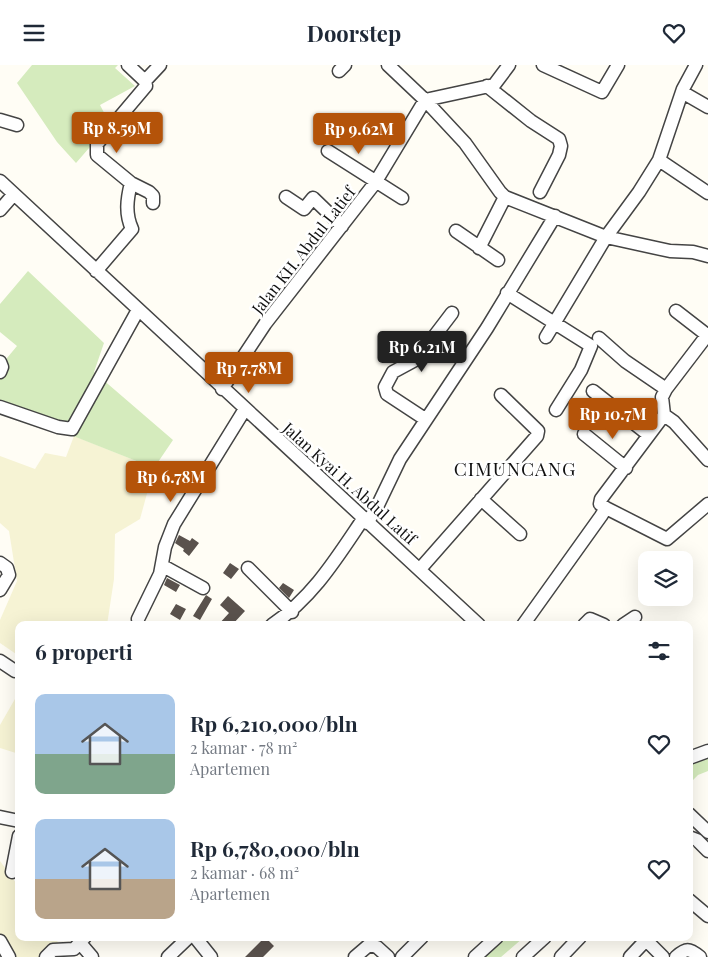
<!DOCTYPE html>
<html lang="id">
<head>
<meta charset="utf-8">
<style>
  body { margin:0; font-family:"Playfair Display",serif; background:#f6f6f7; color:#1f2937; height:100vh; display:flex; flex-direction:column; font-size:19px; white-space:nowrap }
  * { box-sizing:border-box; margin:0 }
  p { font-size:16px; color:#747a83 }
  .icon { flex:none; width:28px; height:28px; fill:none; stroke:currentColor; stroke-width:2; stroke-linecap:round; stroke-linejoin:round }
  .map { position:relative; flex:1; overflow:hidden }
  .sheet { position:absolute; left:15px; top:556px; width:678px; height:320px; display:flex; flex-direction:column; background:#fff; border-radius:10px; box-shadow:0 5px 20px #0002 }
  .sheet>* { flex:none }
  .controls { position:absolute; left:638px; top:486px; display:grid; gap:10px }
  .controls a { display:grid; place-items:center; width:55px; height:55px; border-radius:10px; background:#fff; box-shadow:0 5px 20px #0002; font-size:25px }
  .price { position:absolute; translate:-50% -42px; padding:0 11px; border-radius:5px; background:#b45309; color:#fff; font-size:16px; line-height:32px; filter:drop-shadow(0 1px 2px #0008) }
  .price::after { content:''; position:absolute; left:50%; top:30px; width:15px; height:11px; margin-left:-8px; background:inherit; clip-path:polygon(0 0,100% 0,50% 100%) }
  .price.on { background:#222; color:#fff }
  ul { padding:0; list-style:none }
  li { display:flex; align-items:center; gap:15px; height:125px; padding:0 20px }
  li span { display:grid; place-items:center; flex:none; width:140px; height:100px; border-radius:10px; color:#555 }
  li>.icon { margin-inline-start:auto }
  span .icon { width:60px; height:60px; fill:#fffc; stroke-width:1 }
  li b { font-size:21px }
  h2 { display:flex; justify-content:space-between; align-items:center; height:60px; padding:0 20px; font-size:21px }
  header { display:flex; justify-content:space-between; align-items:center; height:65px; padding:0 20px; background:#fff; font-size:22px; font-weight:700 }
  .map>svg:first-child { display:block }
  .farmland { fill:#f6f3d4 }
  .green { fill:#d5ebbd }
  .building { fill:#5a524d }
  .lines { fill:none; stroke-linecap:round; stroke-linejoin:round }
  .minor-casing { stroke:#444; stroke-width:15 }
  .minor { stroke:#fff; stroke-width:12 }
  .labels { text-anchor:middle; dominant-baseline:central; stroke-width:5; stroke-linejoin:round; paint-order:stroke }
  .street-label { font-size:16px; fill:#111; stroke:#fff }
  .quarter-label { font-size:19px; letter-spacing:1px; fill:#111; stroke:#fff }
</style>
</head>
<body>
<header><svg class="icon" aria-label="menu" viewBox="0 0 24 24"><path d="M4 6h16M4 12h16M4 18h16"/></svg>Doorstep<svg class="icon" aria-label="heart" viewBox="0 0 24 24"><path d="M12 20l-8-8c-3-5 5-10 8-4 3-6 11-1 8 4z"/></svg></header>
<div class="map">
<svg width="708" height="892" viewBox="0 0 708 892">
  <rect width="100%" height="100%" fill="#fffdf5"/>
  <path class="farmland" d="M74 371 154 403 140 454 115 469 114 514 107 560H19V591L0 578V555L17 516 9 466 0 458V391L35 404 45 388 66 392Z
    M19 627V689L0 683V660Z
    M0 796 19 822V872L55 873 64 886 57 892H0Z"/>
  <path class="green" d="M32 0H118L115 3 135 21 100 40 110 59 76 98 57 77 17 18Z
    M28 206 104 278 94 307 173 375 154 403 0 342V298L2 299 17 281 0 267V239Z
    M708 685V706L698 710 689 719V692Z
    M496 873H523L501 892H474Z"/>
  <path class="building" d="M179 470 190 476 192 473 199 478 189 491 183 486 184 484 175 478Z
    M230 498 239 504 231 514 223 508Z
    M167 513 180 520 176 527 164 520Z
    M283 518 294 525 289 533 279 523Z
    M206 530 212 534 200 555 193 551Z
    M228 531 245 546 232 560H218L229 548 220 540Z
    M176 539 186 544 180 555 170 549Z
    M265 872 274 881 263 892H245Z"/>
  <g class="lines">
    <g class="minor-casing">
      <path id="minor" d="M128 0 145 16 146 21 97 79V90L131 118 149 127 153 131V138
        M388 0 425 35 494 20 509 0
        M543 0 602 27 618 0
        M339 6 345 0
        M145 16 160 0
        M487 21 531 56 559 74 561 81 559 90 540 127
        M682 27 708 42
        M0 55 17 60
        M328 86 402 133
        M659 95 708 128
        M0 116 479 560
        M286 132 304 144 313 133 342 161
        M0 145 14 129
        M456 166 498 195
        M479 183 505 132
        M96 206 132 164C125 149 127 134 131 118
        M507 228 591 281 581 305 556 345
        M676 246 707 270
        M546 272 606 172 639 127 659 95 683 24 696 0
        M599 273 625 296 666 324
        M0 297 2 302 0 307
        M222 324 265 259 375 118 425 35 465 78 500 127 505 132 606 172 670 186 693 187 708 191
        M593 326 649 370
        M0 342 58 362 72 364 138 245
        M664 350 674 357 708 395
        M425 354 387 329 385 322 393 307 417 294 452 248
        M584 369 626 403
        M481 434 520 469
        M606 443 667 474 708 439
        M367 458 376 444 400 394 487 263 555 151
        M0 498 7 503 9 510 0 525
        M163 501 203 523
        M248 503 292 547
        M420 504 537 371 538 366 501 330
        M138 554 160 509 165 482 174 459 245 344
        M272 560C313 532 336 494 363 454
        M523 560 601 451 606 443 600 439 601 434 664 350 662 332 666 324 708 269
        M584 560 590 554 604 560
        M623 560 635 552
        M0 596 15 606
        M689 693 708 686
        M689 749 708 767
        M0 752 19 756
        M689 772 697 775 708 786
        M12 807 19 771
        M689 835 708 851
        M195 872 211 892
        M0 876 9 892
        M80 878 92 892
        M46 892 53 885 74 884 85 872
        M168 892 189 872
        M355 892 369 880 377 882 388 892
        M402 892 422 872
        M475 892 497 872
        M523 892 545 872
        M561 892 580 872
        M630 892 646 875 663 892
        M676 892C686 883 689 883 700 892"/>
    </g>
    <use href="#minor" class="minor"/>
  </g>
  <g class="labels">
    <g class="street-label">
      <text transform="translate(303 185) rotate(-52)">Jalan KH. Abdul Latief</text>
      <text transform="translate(350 418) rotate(42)">Jalan Kyai H. Abdul Latif</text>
    </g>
    <g class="quarter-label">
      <text x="515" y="403">CIMUNCANG</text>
    </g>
  </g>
</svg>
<div class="controls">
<a><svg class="icon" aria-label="layers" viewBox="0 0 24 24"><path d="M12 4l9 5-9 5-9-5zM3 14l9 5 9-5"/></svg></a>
</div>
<b class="price" style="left:117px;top:89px">Rp 8.59M</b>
<b class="price" style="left:359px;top:90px">Rp 9.62M</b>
<b class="price on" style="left:422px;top:308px">Rp 6.21M</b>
<b class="price" style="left:249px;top:329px">Rp 7.78M</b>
<b class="price" style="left:613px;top:375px">Rp 10.7M</b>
<b class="price" style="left:171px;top:438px">Rp 6.78M</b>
<section class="sheet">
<h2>6 properti<svg class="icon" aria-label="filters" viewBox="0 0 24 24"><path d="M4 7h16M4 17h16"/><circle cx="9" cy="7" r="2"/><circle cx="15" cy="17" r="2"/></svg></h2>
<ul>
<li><span style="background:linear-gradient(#a9c7e8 60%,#7fa58c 0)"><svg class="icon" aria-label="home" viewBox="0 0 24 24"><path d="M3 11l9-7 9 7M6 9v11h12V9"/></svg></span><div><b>Rp 6,210,000/bln</b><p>2 kamar · 78 m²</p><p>Apartemen</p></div><svg class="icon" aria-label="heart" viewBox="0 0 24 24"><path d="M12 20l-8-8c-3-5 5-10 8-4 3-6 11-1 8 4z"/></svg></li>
<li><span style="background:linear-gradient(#a9c7e8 60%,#b9a48a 0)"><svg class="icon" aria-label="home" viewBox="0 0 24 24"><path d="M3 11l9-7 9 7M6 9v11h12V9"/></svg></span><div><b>Rp 6,780,000/bln</b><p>2 kamar · 68 m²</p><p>Apartemen</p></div><svg class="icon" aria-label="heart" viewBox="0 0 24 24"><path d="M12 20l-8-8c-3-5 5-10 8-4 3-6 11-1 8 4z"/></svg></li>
</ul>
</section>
</div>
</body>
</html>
